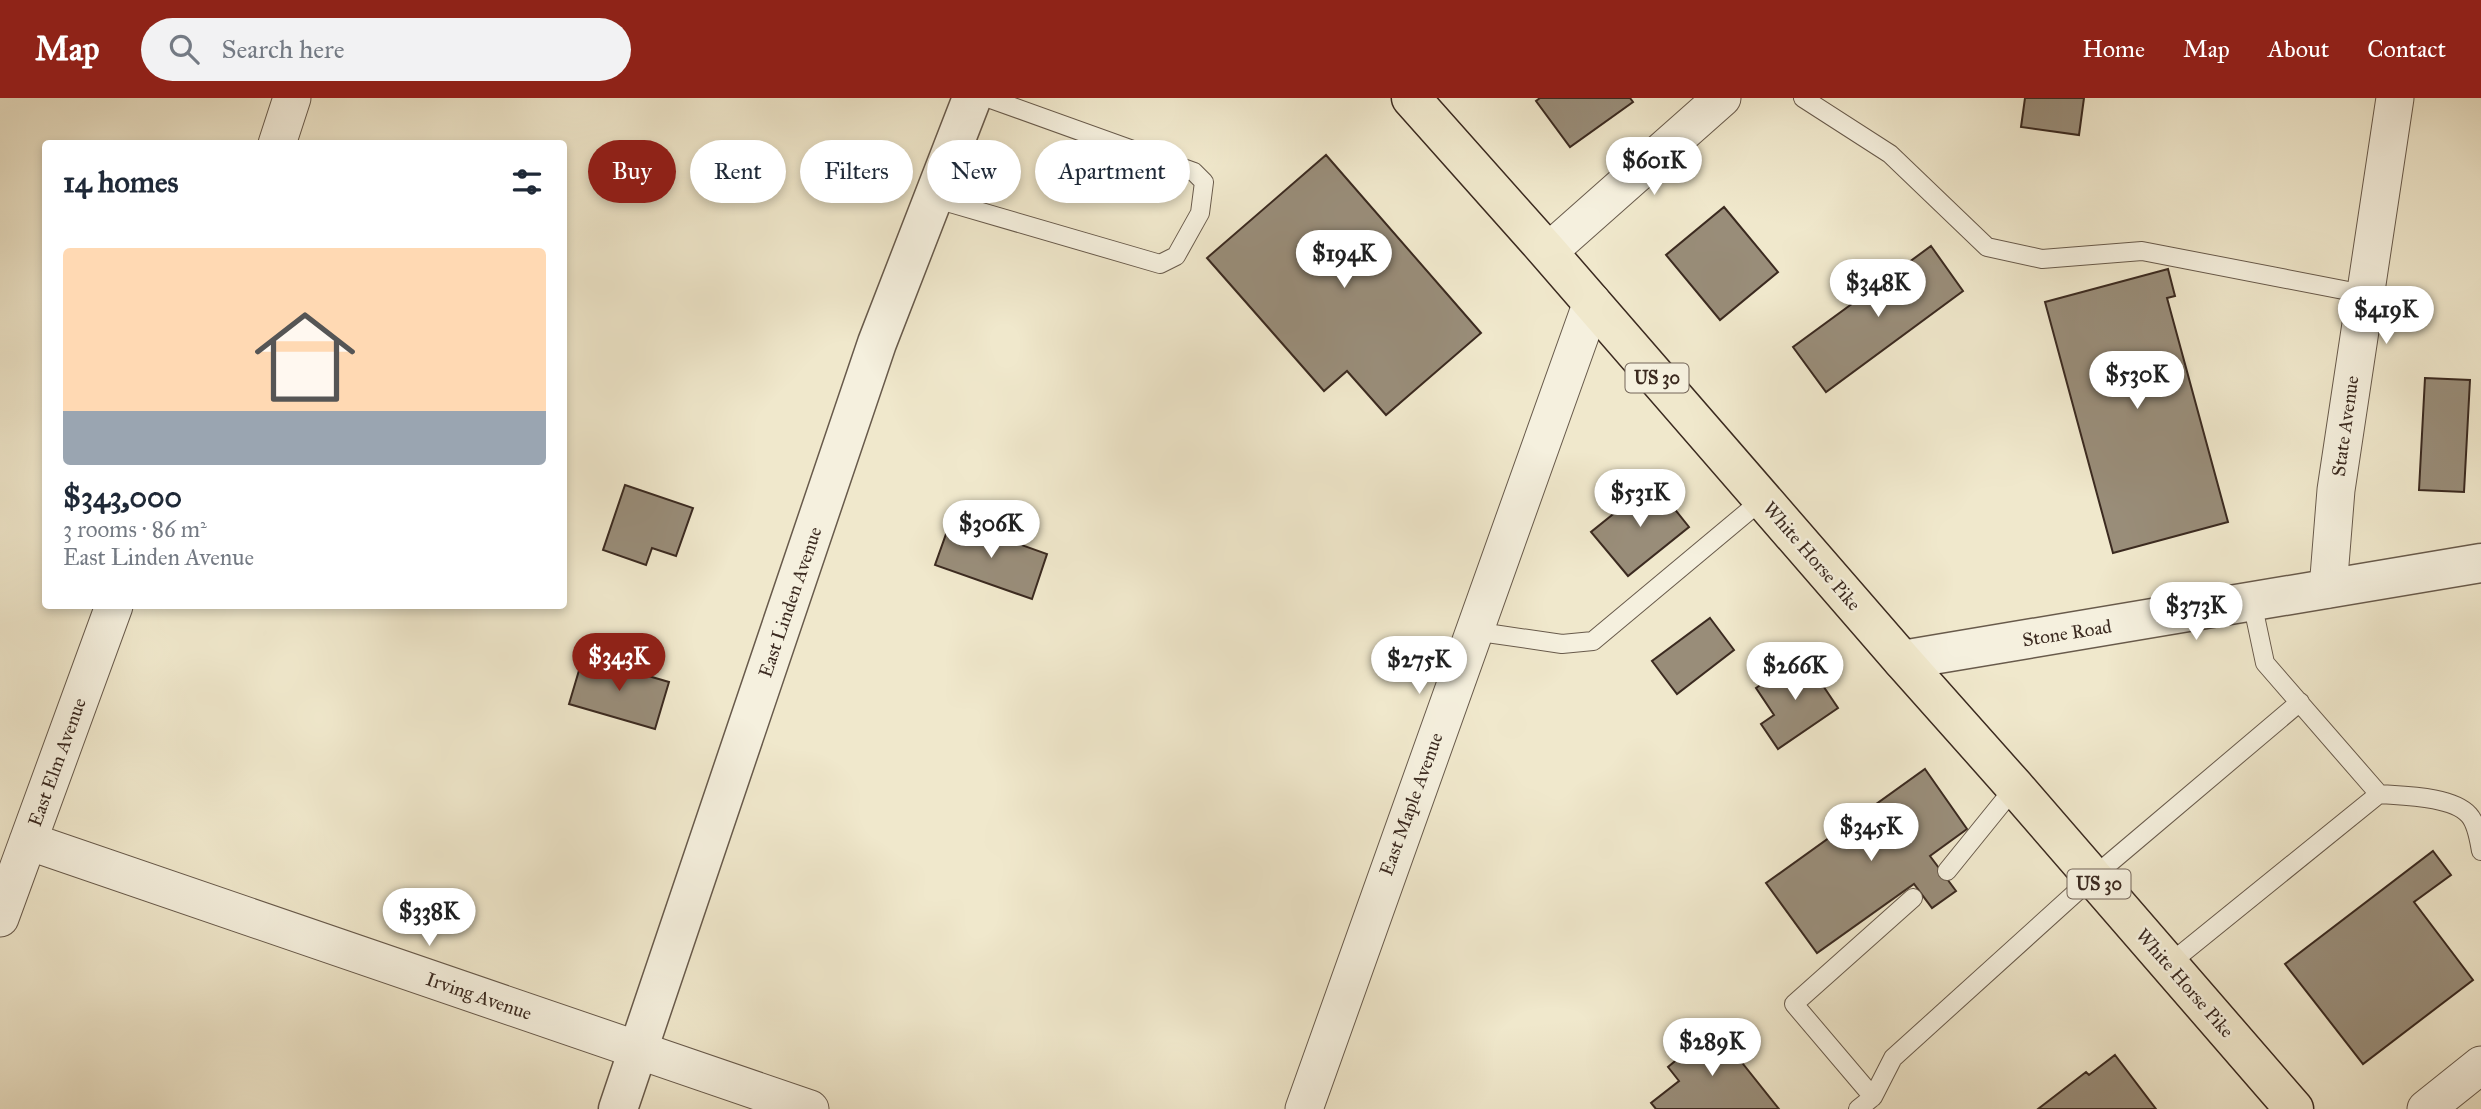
<!DOCTYPE html>
<html lang="en">
<head>
<meta charset="utf-8">
<style>
  body { margin:0; font-family:"IM FELL Great Primer",serif; background:#f2f2f3; color:#1f2937; height:100vh; display:flex; flex-direction:column; font-size:26px; white-space:nowrap }
  * { box-sizing:border-box; margin:0 }
  p { font-size:23px; color:#747a83 }
  .icon { flex:none; width:38px; height:38px; fill:none; stroke:currentColor; stroke-width:2; stroke-linecap:round; stroke-linejoin:round }
  .map { position:relative; flex:1; overflow:hidden }
  .side { position:absolute; left:42px; top:42px; width:525px; height:469px; display:flex; flex-direction:column; background:#fff; border-radius:7px; box-shadow:0 4px 10px #0003 }
  .side>* { flex:none }
  .banner { position:absolute; left:588px; top:42px; width:665px; height:63px; display:flex; gap:14px }
  .price { position:absolute; translate:-50% -60px; padding:0 16px; border-radius:24px; background:#fff; color:#222; font-size:23px; line-height:46px; filter:drop-shadow(0 2px 4px #0008) }
  .price::after { content:''; position:absolute; left:50%; top:42px; width:21px; height:16px; margin-left:-10px; background:inherit; clip-path:polygon(0 0,100% 0,50% 100%) }
  .price.on { background:#8f2418; color:#fff }
  ul { padding:0; list-style:none }
  li { display:grid; align-content:center; gap:14px; height:371px; padding:0 21px }
  li+li { border-top:2px solid #e0e1e3 }
  li span { display:grid; place-items:center; height:217px; border-radius:7px; color:#555 }
  li>.icon { margin-inline-start:auto }
  span .icon { width:126px; height:126px; fill:#fffc; stroke-width:1 }
  li b { font-size:30px }
  h2 { display:flex; justify-content:space-between; align-items:center; height:84px; padding:0 21px; font-size:30px }
  .chip { padding:0 24px; border-radius:32px; background:#fff; box-shadow:0 4px 10px #0003; font-size:24px; line-height:63px }
  .chip.on { background:#8f2418; color:#fff }
  header { display:flex; align-items:center; gap:42px; box-sizing:border-box; height:98px; padding:0 35px; background:#8f2418; color:#fff }
  header strong { font-size:33px }
  nav { display:flex; gap:38px; margin-inline-start:auto; font-size:24px }
  .search { width:490px; height:63px; background:#f2f2f3; display:flex; align-items:center; gap:18px; box-sizing:border-box; padding:0 24px; border-radius:38px; color:#747a83; font-size:26px }
  .map>svg:first-child { display:block }
  .building { fill:#998d79; stroke:#3b2a20; stroke-width:2 }
  .lines { fill:none; stroke-linecap:round; stroke-linejoin:round }
  .service-casing { stroke:#685a4b; stroke-width:20 }
  .minor-casing { stroke:#685a4b; stroke-width:39 }
  .tertiary-casing { stroke:#685a4b; stroke-width:41 }
  .trunk-casing { stroke:#3b2a20; stroke-width:41 }
  .service { stroke:#f5f0de; stroke-width:18 }
  .minor { stroke:#f5f0de; stroke-width:37 }
  .tertiary { stroke:#f5f0de; stroke-width:38 }
  .trunk { stroke:#f0e8cc; stroke-width:38 }
  .labels { text-anchor:middle; dominant-baseline:central; stroke-width:5; stroke-linejoin:round; paint-order:stroke }
  .shield { fill:#f5f0de; stroke:#736559; stroke-width:2 }
  .shield-label { font-size:18px; font-weight:bold; fill:#3b2a20 }
  .street-label { font-size:19px; fill:#3b2a20; stroke:#f5f0de }
</style>
</head>
<body>
<header>
<strong>Map</strong>
<div class="search"><svg class="icon" aria-label="search" viewBox="0 0 24 24"><circle cx="10" cy="10" r="6"/><path d="M15 15l6 6"/></svg>Search here</div>
<nav><a>Home</a><a>Map</a><a>About</a><a>Contact</a></nav>
</header>
<div class="map">
<svg width="2481" height="1011" viewBox="0 0 2481 1011">
  <rect width="100%" height="100%" fill="#f0e8cc"/>
  <filter id="stains"><feTurbulence type="fractalNoise" baseFrequency=".00286" numOctaves="4"/><feColorMatrix values="0 0 0 0 .2 0 0 0 0 .09 0 0 0 0 .02 0 0 0 .5 -.17"/></filter>
  <radialGradient id="worn" r=".72"><stop offset=".6" stop-color="#630" stop-opacity="0"/><stop offset="1" stop-color="#630" stop-opacity=".3"/></radialGradient>
  <path class="building" d="M1540 0H1630L1633 4 1570 49 1536 3Z
    M2025 0H2084L2079 37 2021 29Z
    M1326 57 1481 235 1386 317 1347 273 1324 293 1207 160Z
    M1724 109 1778 174 1720 222 1666 157Z
    M1931 148 1963 193 1826 294 1793 249Z
    M2168 171 2175 198 2167 200 2228 424 2113 455 2045 204Z
    M2425 280 2470 282 2464 394 2419 392Z
    M1653 384 1689 429 1628 478 1591 434Z
    M625 387 693 410 676 458 652 450 646 467 603 452Z
    M951 422 1047 456 1032 501 935 467Z
    M1710 520 1734 552 1677 596 1652 563Z
    M1803 558 1838 610 1778 651 1761 626 1774 617 1756 590Z
    M583 559 669 584 655 631 569 606Z
    M1925 671 1967 731 1930 758 1956 793 1932 810 1914 786 1817 855 1766 785Z
    M2433 753 2451 777 2414 804 2473 882 2363 966 2285 866Z
    M1708 922 1779 1011H1656L1651 1005 1679 983 1668 969 1691 950 1683 942Z
    M2115 957 2156 1011H2038L2086 974 2089 977Z"/>
  <g class="lines">
    <g class="service-casing">
      <path id="service" d="M1803 0 1890 56 1987 149 2042 161 2142 153 2364 196
        M933 100 1160 166 1176 158 1200 115 1204 84 1194 74 988 0
        M2252 504 2265 565 2379 696
        M1473 533 1562 546 1593 543 1763 401
        M1947 773 2015 689
        M2169 866 2379 696C2403 698 2452 698 2469 717 2477 726 2479 742 2481 753
        M1873 999 1893 960 2093 779 2300 604
        M1858 1011 1873 999 1794 906 1913 800"/>
    </g>
    <g class="minor-casing">
      <path id="minor" d="M277 46 292 0
        M1548 154 1722 0
        M2328 491 2336 392 2395 0
        M28 743 810 1011
        M0 820 114 508
        M1304 1011 1592 204
        M2426 1011 2481 967"/>
    </g>
    <g class="tertiary-casing">
      <path id="tertiary" d="M1902 562 2481 465
        M618 1011 877 245 972 0"/>
    </g>
    <g class="trunk-casing">
      <path id="trunk" d="M1411 0 1548 154 1902 562 2015 689 2294 1011"/>
    </g>
    <use href="#service" class="service"/>
    <use href="#minor" class="minor"/>
    <use href="#tertiary" class="tertiary"/>
    <use href="#trunk" class="trunk"/>
  </g>
  <g class="labels">
    <g class="shield">
      <rect x="1625.5" y="265.5" width="63" height="29" rx="5"/>
      <rect x="2067.5" y="771.5" width="63" height="29" rx="5"/>
    </g>
    <g class="shield-label">
      <text x="1657" y="280">US 30</text>
      <text x="2099" y="786">US 30</text>
    </g>
    <g class="street-label">
      <text transform="translate(2345 328) rotate(-82)">State Avenue</text>
      <text transform="translate(1812 458) rotate(49)">White Horse Pike</text>
      <text transform="translate(790 504) rotate(-71)">East Linden Avenue</text>
      <text transform="translate(2067 535) rotate(-9)">Stone Road</text>
      <text transform="translate(57 664) rotate(-70)">East Elm Avenue</text>
      <text transform="translate(1411 706) rotate(-70)">East Maple Avenue</text>
      <text transform="translate(2185 885) rotate(49)">White Horse Pike</text>
      <text transform="translate(479 898) rotate(19)">Irving Avenue</text>
    </g>
  </g>
  <rect width="100%" height="100%" filter="url(#stains)"/>
  <rect width="100%" height="100%" fill="url(#worn)"/>
</svg>
<b class="price" style="left:1654px;top:99px">$601K</b>
<b class="price" style="left:1344px;top:192px">$194K</b>
<b class="price" style="left:1878px;top:221px">$348K</b>
<b class="price" style="left:2386px;top:248px">$419K</b>
<b class="price" style="left:2137px;top:313px">$530K</b>
<b class="price" style="left:1640px;top:431px">$531K</b>
<b class="price" style="left:991px;top:462px">$306K</b>
<b class="price" style="left:2196px;top:544px">$373K</b>
<b class="price on" style="left:619px;top:595px">$343K</b>
<b class="price" style="left:1419px;top:598px">$275K</b>
<b class="price" style="left:1795px;top:604px">$266K</b>
<b class="price" style="left:1871px;top:765px">$345K</b>
<b class="price" style="left:429px;top:850px">$338K</b>
<b class="price" style="left:1712px;top:980px">$289K</b>
<div class="banner">
<a class="chip on">Buy</a>
<a class="chip">Rent</a>
<a class="chip">Filters</a>
<a class="chip">New</a>
<a class="chip">Apartment</a>
</div>
<section class="side">
<h2>14 homes<svg class="icon" aria-label="filters" viewBox="0 0 24 24"><path d="M4 7h16M4 17h16"/><circle cx="9" cy="7" r="2"/><circle cx="15" cy="17" r="2"/></svg></h2>
<ul>
<li><span style="background:linear-gradient(#ffd9b3 75%,#9aa5b1 0)"><svg class="icon" aria-label="home" viewBox="0 0 24 24"><path d="M3 11l9-7 9 7M6 9v11h12V9"/></svg></span><div><b>$343,000</b><p>3 rooms · 86 m²</p><p>East Linden Avenue</p></div></li>
</ul>
</section>
</div>
</body>
</html>
